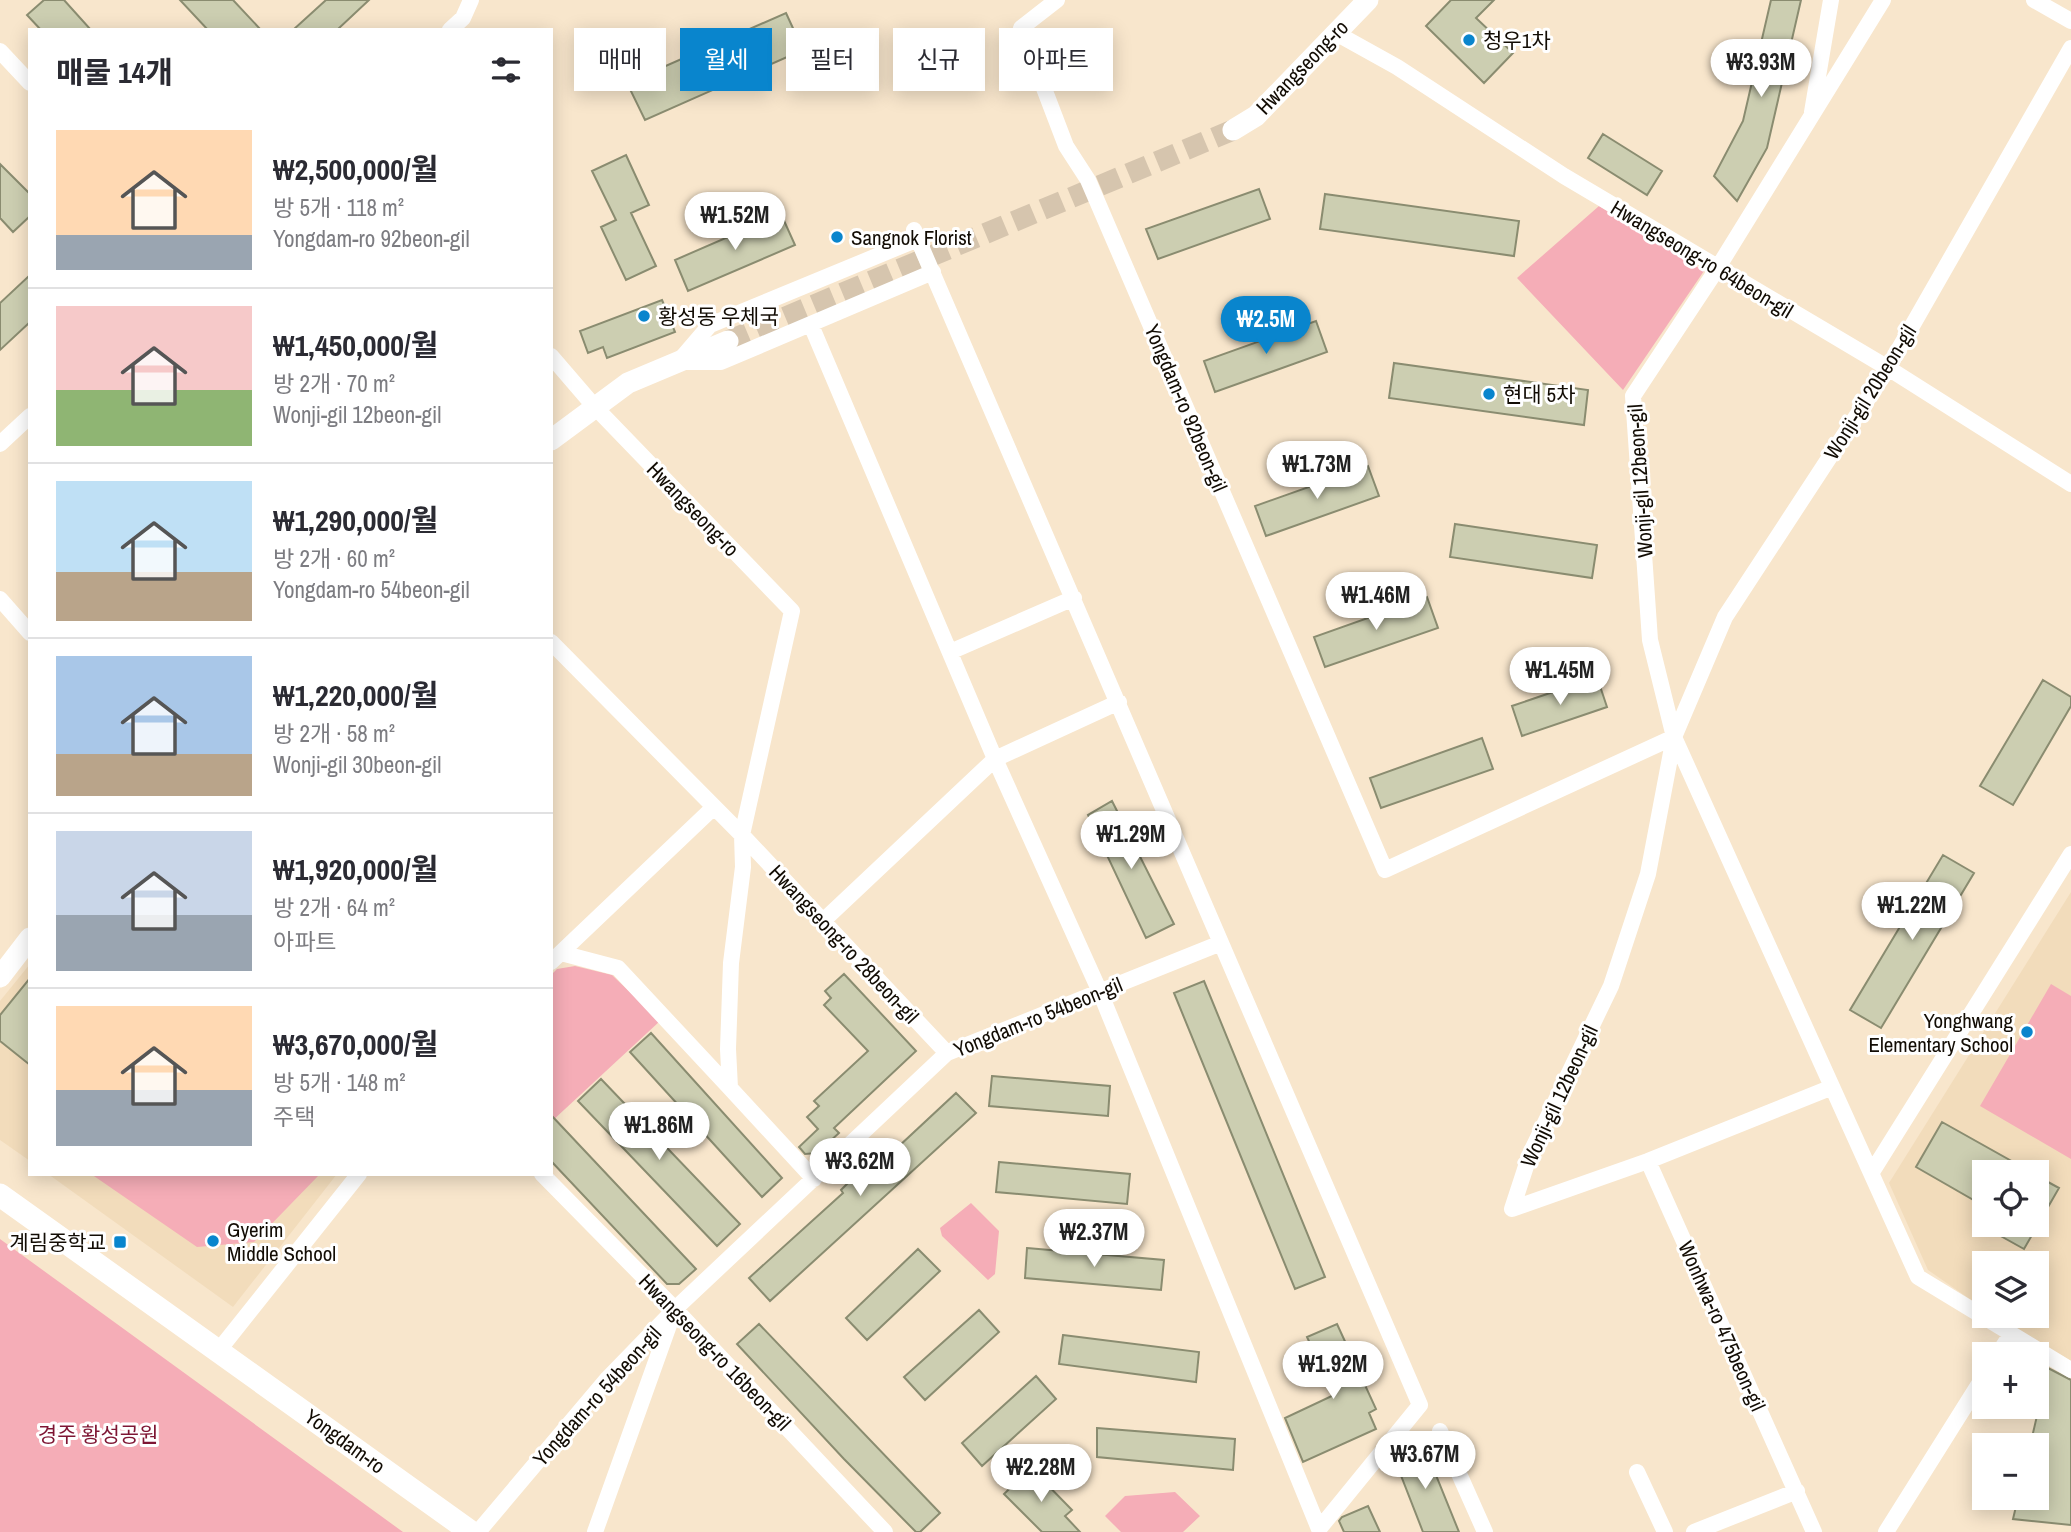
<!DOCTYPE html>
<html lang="ko">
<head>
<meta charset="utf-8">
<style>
  body { margin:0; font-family:"Archivo Narrow","Noto Sans KR",sans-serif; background:#f7f7f7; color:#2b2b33; height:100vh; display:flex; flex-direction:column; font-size:26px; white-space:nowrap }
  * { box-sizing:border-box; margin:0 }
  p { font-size:23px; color:#7c7c81 }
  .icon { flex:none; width:38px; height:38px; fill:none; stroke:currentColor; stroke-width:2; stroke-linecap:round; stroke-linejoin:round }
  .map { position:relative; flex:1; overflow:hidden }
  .details { position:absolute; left:28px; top:28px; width:525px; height:1148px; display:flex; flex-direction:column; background:#fff; border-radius:0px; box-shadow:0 4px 18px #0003 }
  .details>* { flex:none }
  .banner { position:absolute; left:574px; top:28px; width:665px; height:63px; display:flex; gap:14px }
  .tools { position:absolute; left:1972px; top:1160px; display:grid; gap:14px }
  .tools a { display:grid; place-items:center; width:77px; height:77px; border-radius:0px; background:#fff; box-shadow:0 4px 18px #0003; font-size:35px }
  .price { position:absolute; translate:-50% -60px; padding:0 16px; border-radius:24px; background:#fff; color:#222; font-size:23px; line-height:46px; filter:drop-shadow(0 2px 4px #0008) }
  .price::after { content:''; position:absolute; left:50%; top:42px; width:21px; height:16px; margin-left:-10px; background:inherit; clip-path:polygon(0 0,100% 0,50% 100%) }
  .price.active { background:#0985cd; color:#fff }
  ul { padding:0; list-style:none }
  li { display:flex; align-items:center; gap:21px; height:175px; padding:0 28px }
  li+li { border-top:2px solid #e1e1e2 }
  li span { display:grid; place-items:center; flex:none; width:196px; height:140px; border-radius:0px; color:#555 }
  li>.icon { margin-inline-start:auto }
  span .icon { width:84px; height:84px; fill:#fffc; stroke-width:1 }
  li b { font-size:30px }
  h2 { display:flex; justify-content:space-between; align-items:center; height:84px; padding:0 28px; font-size:30px }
  .tag { padding:0 24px; border-radius:0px; background:#fff; box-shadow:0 4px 18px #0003; font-size:24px; line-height:63px }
  .tag.active { background:#0985cd; color:#fff }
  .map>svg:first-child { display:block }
  .built { fill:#f2dcbb; fill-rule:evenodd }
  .green { fill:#f5adb7 }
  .building { fill:#ccceb1; stroke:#8a8c70; stroke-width:2 }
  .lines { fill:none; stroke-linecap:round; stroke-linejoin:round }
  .tertiary-tunnel { stroke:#d6c5ae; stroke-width:21; stroke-dasharray:21 10; stroke-linecap:butt }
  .minor { stroke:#fff; stroke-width:16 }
  .tertiary { stroke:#fff; stroke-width:21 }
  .secondary { stroke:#fff; stroke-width:23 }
  .poi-dot { fill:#0985cd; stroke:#fff; stroke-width:2.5 }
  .labels { text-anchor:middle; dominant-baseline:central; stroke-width:6; stroke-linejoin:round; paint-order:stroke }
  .poi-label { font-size:21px; fill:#120c04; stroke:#fff; text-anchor:start }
  .street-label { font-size:21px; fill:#120c04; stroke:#fff }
  .park-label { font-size:21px; fill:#7e1634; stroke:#fff }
</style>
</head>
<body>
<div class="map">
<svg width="2071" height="1532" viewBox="0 0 2071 1532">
  <rect width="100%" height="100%" fill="#f8e6cc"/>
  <path class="built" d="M2071 892V1362L1994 1316H2037V1264H1984V1309L1928 1270 1889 1183ZM1984 1172H2037V1225H1984Z
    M30 964V1161L0 1140V1001Z
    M48 1174H337L233 1307Z"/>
  <path class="green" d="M1599 206 1704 271 1623 390 1517 278Z
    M575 966 612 975 660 1021 551 1122V975L557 969Z
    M2051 984 2071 996V1159L1980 1106Z
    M91 1174H320L254 1242 197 1247Z
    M971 1203 999 1231 995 1274 988 1280 942 1236 940 1228Z
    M0 1239 403 1532H0Z
    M1175 1492 1200 1516 1183 1532H1121L1105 1516 1125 1496Z"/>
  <path class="building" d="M44 0H64L91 30H41L27 15Z
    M180 0H233L261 30H208Z
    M326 0H369L337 30H293Z
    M1451 0H1494L1476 18 1513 53 1484 83 1426 26Z
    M1771 0H1801L1767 148 1737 201 1714 176 1743 121Z
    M786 13 803 50 645 120 627 83Z
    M1603 134 1662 171 1647 195 1588 158Z
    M626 155 649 205 631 213 656 266 626 280 601 227 616 220 592 171Z
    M0 164 30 194V216L13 232 0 218Z
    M1259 189 1270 219 1158 259 1146 229Z
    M1325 194 1519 221 1514 256 1320 229Z
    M781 214 795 245 688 291 675 260Z
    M30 275V322L0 350V303Z
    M662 300 675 332 607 358 603 347 588 353 580 331Z
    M1316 321 1327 352 1215 392 1204 361Z
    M1394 363 1588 390 1584 425 1389 398Z
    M1368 466 1379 496 1266 536 1255 506Z
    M1455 524 1597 545 1592 578 1450 557Z
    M1427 597 1438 628 1325 667 1314 637Z
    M1597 677 1607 707 1522 736 1512 706Z
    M2043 680 2071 697V706L2013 805 1980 786Z
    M1482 738 1493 769 1381 808 1370 778Z
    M1112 801 1174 924 1146 938 1088 815Z
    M1943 855 1974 873 1881 1028 1850 1010Z
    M844 974 916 1051 834 1128 839 1133 817 1153 805 1154 799 1147 818 1129 807 1117 819 1106 814 1101 868 1051 824 1005 831 998 825 991Z
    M30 978V1065L0 1041V1015Z
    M1204 981 1325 1277 1295 1289 1174 993Z
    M651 1033 782 1178 762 1197 630 1052Z
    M992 1076 1110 1086 1108 1116 989 1106Z
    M601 1079 740 1224 717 1246 578 1101Z
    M956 1093 976 1113 770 1301 749 1278 843 1193 841 1190 863 1168 869 1174Z
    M551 1115 696 1269 679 1284H667L551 1161Z
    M1942 1122 2031 1172H1984V1206L1916 1167Z
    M999 1162 1130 1174 1127 1204 996 1192Z
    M2037 1176 2059 1188 2024 1249 1981 1225H2037Z
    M1027 1248 1164 1260 1161 1290 1025 1278Z
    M918 1249 940 1271 867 1340 846 1318Z
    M979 1310 999 1332 925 1400 904 1377Z
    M759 1324 940 1513 920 1532H916L844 1459 737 1344Z
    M1337 1324 1376 1409 1369 1413 1376 1429 1303 1462 1285 1418 1334 1395 1307 1337Z
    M1063 1335 1199 1352 1196 1382 1059 1364Z
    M2048 1368 2071 1380V1525L2013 1519 2018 1498H2037V1446H2030Z
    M1036 1376 1056 1399 982 1466 962 1443Z
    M1097 1428 1235 1439 1233 1470 1097 1457Z
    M1423 1443 1459 1532H1423L1393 1455Z
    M1031 1468 1072 1510 1065 1516 1080 1532H1042L1004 1494Z
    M1368 1506 1380 1532H1344L1339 1521 1342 1517Z"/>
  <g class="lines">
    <path class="tertiary-tunnel" d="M728 341 1233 130"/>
    <path class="minor" d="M1057 0 1021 28 1066 146 1088 180 1385 870 1674 737
      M1883 0 1717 269 1633 396 1650 640 1674 737 1918 1277 2071 1370
      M2034 0 2071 21
      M450 30 463 18 471 0
      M1334 32 1397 67 1564 176 1888 368 2071 484
      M0 51 30 83
      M1812 112 1831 0
      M811 325 995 759 1100 992 1319 1529 1420 1405 914 230
      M551 356 594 406 792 611 742 835 743 867 731 963 728 1049 730 1088 814 1179
      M680 360 710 325 918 239
      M684 362H721L933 272
      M0 444 30 416
      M0 599 30 633
      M551 642 742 835 947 1053
      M950 652 1074 598
      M823 921 995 759 1119 702
      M561 953 618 968 730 1088
      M551 962 714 807
      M1830 1088 1648 1161 1512 1209 1530 1154 1611 986 1648 874 1674 737 1725 617 1888 368 2071 48
      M1648 1161 1814 1532
      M1872 1172 2071 854
      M542 1174 675 1309 885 1532
      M219 1350 359 1174
      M1998 1354 2011 1334
      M1440 1431 1485 1532
      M1637 1472 1665 1532
      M478 1532 608 1378 675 1309 947 1053 1221 943
      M595 1532 673 1314
      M1694 1532 1797 1491
      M1886 1532 1984 1376"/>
    <path class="tertiary" d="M1233 130 1256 116 1368 0
      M551 440 628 383 728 341
      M0 977 30 938"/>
    <path class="secondary" d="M0 1195 471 1532"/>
  </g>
  <g class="poi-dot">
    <circle cx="1469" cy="40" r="7"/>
    <circle cx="837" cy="237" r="7"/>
    <circle cx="644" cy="316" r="7"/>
    <circle cx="1489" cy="394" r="7"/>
    <circle cx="2027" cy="1032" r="7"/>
    <circle cx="213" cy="1241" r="7"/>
    <rect x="113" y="1235" width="14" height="14" rx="3.5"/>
  </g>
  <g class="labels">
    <g class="poi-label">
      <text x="1483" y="40">청우1차</text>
      <text x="851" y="237">Sangnok Florist</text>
      <text x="658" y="316">황성동 우체국</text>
      <text x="1503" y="394">현대 5차</text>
      <text x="2013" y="1020" text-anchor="end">Yonghwang<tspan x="2013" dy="24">Elementary School</tspan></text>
      <text x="227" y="1229">Gyerim<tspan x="227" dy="24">Middle School</tspan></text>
      <text x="106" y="1242" text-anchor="end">계림중학교</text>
    </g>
    <g class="street-label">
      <text transform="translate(1302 67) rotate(-46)">Hwangseong-ro</text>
      <text transform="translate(1702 259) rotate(31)">Hwangseong-ro 64beon-gil</text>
      <text transform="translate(1870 392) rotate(-58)">Wonji-gil 20beon-gil</text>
      <text transform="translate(1186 408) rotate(67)">Yongdam-ro 92beon-gil</text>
      <text transform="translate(1640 481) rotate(-94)">Wonji-gil 12beon-gil</text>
      <text transform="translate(693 509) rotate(46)">Hwangseong-ro</text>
      <text transform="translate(844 944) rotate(47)">Hwangseong-ro 28beon-gil</text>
      <text transform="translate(1038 1017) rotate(-22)">Yongdam-ro 54beon-gil</text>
      <text transform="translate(1559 1096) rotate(-65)">Wonji-gil 12beon-gil</text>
      <text transform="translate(1722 1326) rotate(66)">Wonhwa-ro 475beon-gil</text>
      <text transform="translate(715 1352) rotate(46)">Hwangseong-ro 16beon-gil</text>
      <text transform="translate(597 1396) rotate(-48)">Yongdam-ro 54beon-gil</text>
      <text transform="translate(345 1441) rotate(36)">Yongdam-ro</text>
    </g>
    <g class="park-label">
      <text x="98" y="1434">경주 황성공원</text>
    </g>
  </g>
</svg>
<div class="tools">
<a><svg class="icon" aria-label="locate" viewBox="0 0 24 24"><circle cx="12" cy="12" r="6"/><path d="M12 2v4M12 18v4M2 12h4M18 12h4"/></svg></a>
<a><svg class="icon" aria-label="layers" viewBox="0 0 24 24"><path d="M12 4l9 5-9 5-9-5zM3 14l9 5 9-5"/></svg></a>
<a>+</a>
<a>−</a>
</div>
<b class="price" style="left:1761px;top:99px">₩3.93M</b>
<b class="price" style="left:735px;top:252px">₩1.52M</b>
<b class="price active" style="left:1266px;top:356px">₩2.5M</b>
<b class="price" style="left:1317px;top:501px">₩1.73M</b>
<b class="price" style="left:1376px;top:632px">₩1.46M</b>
<b class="price" style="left:1560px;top:707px">₩1.45M</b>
<b class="price" style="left:1131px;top:871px">₩1.29M</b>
<b class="price" style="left:1912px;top:942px">₩1.22M</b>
<b class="price" style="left:659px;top:1162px">₩1.86M</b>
<b class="price" style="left:860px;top:1198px">₩3.62M</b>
<b class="price" style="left:1094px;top:1269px">₩2.37M</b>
<b class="price" style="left:1333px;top:1401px">₩1.92M</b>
<b class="price" style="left:1425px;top:1491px">₩3.67M</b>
<b class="price" style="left:1041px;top:1504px">₩2.28M</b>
<div class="banner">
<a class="tag">매매</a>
<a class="tag active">월세</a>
<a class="tag">필터</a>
<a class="tag">신규</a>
<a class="tag">아파트</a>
</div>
<section class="details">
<h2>매물 14개<svg class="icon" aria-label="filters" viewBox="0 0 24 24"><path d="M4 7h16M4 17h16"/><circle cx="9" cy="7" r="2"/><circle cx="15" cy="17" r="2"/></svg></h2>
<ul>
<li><span style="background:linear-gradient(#ffd9b3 75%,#9aa5b1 0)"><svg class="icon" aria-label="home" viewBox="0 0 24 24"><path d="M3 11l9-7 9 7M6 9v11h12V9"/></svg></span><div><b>₩2,500,000/월</b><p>방 5개 · 118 m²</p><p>Yongdam-ro 92beon-gil</p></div></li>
<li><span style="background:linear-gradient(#f6c9c9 60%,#8fb573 0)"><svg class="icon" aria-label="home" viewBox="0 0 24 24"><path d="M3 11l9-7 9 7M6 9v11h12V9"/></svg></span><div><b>₩1,450,000/월</b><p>방 2개 · 70 m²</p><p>Wonji-gil 12beon-gil</p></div></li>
<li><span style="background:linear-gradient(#bfe0f5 65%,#b9a48a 0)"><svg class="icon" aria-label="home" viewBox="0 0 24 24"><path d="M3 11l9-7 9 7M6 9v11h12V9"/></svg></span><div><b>₩1,290,000/월</b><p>방 2개 · 60 m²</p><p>Yongdam-ro 54beon-gil</p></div></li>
<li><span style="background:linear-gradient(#a9c7e8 70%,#b9a48a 0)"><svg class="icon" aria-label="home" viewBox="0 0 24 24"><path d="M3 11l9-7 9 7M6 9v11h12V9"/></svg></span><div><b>₩1,220,000/월</b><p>방 2개 · 58 m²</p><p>Wonji-gil 30beon-gil</p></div></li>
<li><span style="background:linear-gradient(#c9d6e8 60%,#9aa5b1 0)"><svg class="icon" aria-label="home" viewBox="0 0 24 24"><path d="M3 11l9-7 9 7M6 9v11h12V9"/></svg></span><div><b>₩1,920,000/월</b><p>방 2개 · 64 m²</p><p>아파트</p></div></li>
<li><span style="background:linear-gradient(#ffd9b3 60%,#9aa5b1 0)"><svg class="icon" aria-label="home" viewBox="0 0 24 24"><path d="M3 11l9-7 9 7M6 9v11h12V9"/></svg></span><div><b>₩3,670,000/월</b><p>방 5개 · 148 m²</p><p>주택</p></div></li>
</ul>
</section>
</div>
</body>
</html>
